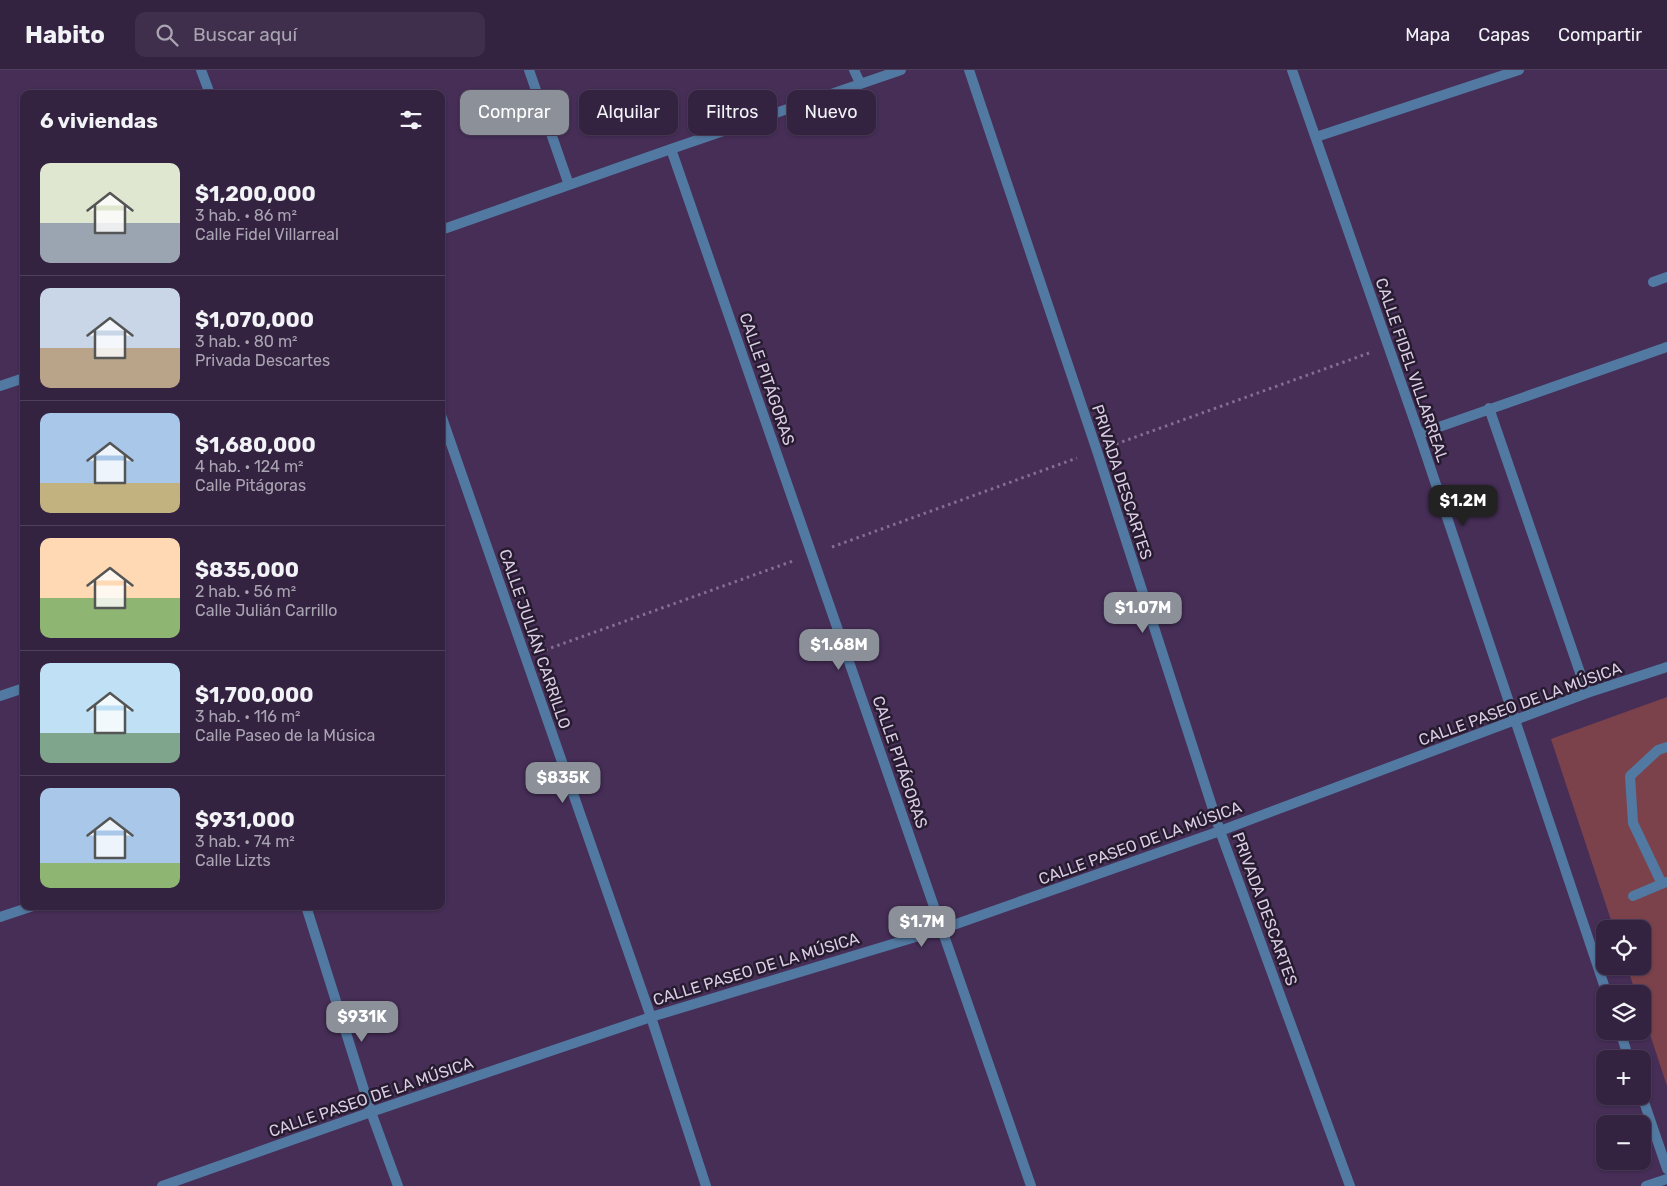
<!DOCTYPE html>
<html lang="es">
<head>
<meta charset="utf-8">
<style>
  body { margin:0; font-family:Rubik,sans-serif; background:#3f2f4c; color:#f1f3f6; height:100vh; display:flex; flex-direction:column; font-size:19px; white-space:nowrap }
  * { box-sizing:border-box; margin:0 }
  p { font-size:16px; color:#a9a4b1 }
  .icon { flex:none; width:28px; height:28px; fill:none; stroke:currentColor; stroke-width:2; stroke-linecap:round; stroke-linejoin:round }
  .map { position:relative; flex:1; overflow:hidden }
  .sheet { position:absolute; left:20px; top:20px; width:425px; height:820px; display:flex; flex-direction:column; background:#342241; border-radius:10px; box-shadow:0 1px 4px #0004,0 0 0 1px #4e3f5a }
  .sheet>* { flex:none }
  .top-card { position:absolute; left:460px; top:20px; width:475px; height:45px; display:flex; gap:10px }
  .fabs { position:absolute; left:1596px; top:850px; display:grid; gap:10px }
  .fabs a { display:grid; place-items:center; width:55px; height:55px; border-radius:10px; background:#342241; box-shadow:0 1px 4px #0004,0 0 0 1px #4e3f5a; font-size:25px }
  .price { position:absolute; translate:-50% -42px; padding:0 11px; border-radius:10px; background:#8c9099; color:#fff; font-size:16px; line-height:32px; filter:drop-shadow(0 1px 2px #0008) }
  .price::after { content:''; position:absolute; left:50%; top:30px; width:15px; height:11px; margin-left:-8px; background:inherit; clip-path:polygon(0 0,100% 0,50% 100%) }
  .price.selected { background:#222; color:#fff }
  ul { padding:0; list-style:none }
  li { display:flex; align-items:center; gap:15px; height:125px; padding:0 20px }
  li+li { border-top:1px solid #4e3f5a }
  li span { display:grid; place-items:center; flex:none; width:140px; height:100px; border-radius:10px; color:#555 }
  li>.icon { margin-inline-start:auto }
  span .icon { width:60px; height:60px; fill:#fffc; stroke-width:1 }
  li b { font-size:21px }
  h2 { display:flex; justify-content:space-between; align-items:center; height:60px; padding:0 20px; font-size:21px }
  .pill { padding:0 18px; border-radius:10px; background:#342241; box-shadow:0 1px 4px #0004,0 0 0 1px #4e3f5a; font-size:18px; line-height:45px }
  .pill.selected { background:#8c9099; color:#fff }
  header { display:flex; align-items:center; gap:30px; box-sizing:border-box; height:70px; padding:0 25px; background:#342241; border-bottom:1px solid #4e3f5a }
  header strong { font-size:24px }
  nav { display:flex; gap:28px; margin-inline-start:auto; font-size:18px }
  .search { width:350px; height:45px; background:#3f2f4c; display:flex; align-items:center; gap:12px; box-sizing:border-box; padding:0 18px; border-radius:10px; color:#a9a4b1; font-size:19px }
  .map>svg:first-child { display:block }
  .green { fill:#7c424c }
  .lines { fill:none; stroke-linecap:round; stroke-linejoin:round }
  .path { stroke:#836f91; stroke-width:3; stroke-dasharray:2.5 4; stroke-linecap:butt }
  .service { stroke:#5279a1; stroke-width:10 }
  .minor { stroke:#5279a1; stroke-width:10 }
  .labels { text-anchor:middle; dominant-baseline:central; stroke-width:5; stroke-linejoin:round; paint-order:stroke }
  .street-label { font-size:16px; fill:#dacce5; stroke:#271c2f }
</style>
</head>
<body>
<header>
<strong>Habito</strong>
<div class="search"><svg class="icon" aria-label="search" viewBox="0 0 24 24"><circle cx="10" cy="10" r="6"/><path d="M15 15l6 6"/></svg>Buscar aquí</div>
<nav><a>Mapa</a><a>Capas</a><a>Compartir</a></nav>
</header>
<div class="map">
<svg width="1667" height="1116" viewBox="0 0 1667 1116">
  <rect width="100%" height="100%" fill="#462e57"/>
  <path class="green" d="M1667 627V1016L1643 943 1642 924H1636L1627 896H1642V859H1614L1551 669Z"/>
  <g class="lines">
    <path class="path" d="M1116 374 1369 283
      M832 477 1077 388
      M545 580 793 491"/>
    <path class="service" d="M1653 212 1667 207
      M1489 338 1587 623
      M1419 364 1667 277
      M1662 814 1633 753 1630 706 1658 680 1667 677
      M1633 826 1666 812"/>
    <path class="minor" d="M201 0 210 24
      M529 0 569 115
      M854 0 860 13
      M969 0 1097 381 1220 761 1350 1116
      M1292 0 1419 364 1607 924
      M1316 67 1519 0
      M671 79 1031 1116
      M441 160 671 79 901 0
      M0 316 24 308
      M441 345 651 947 706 1116
      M0 626 24 618
      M306 836 371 1042 398 1116
      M0 847 33 836
      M1620 961 1629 989
      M1642 1026 1667 1099
      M162 1116 371 1042 651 947 942 859 1220 761 1587 623 1667 597
      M1646 1116 1667 1109"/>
  </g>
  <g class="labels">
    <g class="street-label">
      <text transform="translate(1412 300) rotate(71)">CALLE FIDEL VILLARREAL</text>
      <text transform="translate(767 309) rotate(71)">CALLE PITÁGORAS</text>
      <text transform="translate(1122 412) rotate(72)">PRIVADA DESCARTES</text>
      <text transform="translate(535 569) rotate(71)">CALLE JULIÁN CARRILLO</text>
      <text transform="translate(1520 634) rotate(-20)">CALLE PASEO DE LA MÚSICA</text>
      <text transform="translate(900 692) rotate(71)">CALLE PITÁGORAS</text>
      <text transform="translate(1140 773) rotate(-20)">CALLE PASEO DE LA MÚSICA</text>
      <text transform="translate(1265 839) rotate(70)">PRIVADA DESCARTES</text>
      <text transform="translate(756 899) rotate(-17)">CALLE PASEO DE LA MÚSICA</text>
      <text transform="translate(371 1027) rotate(-19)">CALLE PASEO DE LA MÚSICA</text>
    </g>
  </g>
</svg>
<div class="fabs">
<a><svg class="icon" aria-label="locate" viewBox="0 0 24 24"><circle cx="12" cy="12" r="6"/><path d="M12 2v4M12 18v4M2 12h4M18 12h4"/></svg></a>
<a><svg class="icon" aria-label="layers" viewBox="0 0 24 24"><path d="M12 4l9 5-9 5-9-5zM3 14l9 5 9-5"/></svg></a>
<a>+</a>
<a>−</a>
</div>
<b class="price selected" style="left:1463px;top:457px">$1.2M</b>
<b class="price" style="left:1143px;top:564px">$1.07M</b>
<b class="price" style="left:839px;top:601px">$1.68M</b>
<b class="price" style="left:563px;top:734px">$835K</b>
<b class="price" style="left:922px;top:878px">$1.7M</b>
<b class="price" style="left:362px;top:973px">$931K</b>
<div class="top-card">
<a class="pill selected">Comprar</a>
<a class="pill">Alquilar</a>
<a class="pill">Filtros</a>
<a class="pill">Nuevo</a>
</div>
<section class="sheet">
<h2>6 viviendas<svg class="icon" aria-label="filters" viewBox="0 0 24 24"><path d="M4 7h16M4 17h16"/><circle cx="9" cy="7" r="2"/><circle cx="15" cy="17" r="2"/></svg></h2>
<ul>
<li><span style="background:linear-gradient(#dfe7d0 60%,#9aa5b1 0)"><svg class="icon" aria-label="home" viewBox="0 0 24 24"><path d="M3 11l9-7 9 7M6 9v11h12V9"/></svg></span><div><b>$1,200,000</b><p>3 hab. · 86 m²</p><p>Calle Fidel Villarreal</p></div></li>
<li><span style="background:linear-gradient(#c9d6e8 60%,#b9a48a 0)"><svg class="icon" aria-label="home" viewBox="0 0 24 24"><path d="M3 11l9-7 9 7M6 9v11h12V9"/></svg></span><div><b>$1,070,000</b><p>3 hab. · 80 m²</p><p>Privada Descartes</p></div></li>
<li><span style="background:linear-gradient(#a9c7e8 70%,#c2b280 0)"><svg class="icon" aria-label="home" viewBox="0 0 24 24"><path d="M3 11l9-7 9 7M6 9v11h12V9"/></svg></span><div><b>$1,680,000</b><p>4 hab. · 124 m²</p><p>Calle Pitágoras</p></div></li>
<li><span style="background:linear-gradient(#ffd9b3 60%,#8fb573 0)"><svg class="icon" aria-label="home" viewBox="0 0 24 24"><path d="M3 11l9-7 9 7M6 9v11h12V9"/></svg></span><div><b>$835,000</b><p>2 hab. · 56 m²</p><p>Calle Julián Carrillo</p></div></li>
<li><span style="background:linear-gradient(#bfe0f5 70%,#7fa58c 0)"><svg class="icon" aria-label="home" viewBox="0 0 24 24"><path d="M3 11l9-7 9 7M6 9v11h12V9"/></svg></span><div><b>$1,700,000</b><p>3 hab. · 116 m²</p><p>Calle Paseo de la Música</p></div></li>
<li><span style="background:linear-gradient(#a9c7e8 75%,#8fb573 0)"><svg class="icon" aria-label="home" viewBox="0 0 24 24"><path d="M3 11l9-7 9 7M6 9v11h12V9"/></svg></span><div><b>$931,000</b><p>3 hab. · 74 m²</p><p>Calle Lizts</p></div></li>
</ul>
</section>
</div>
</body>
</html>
